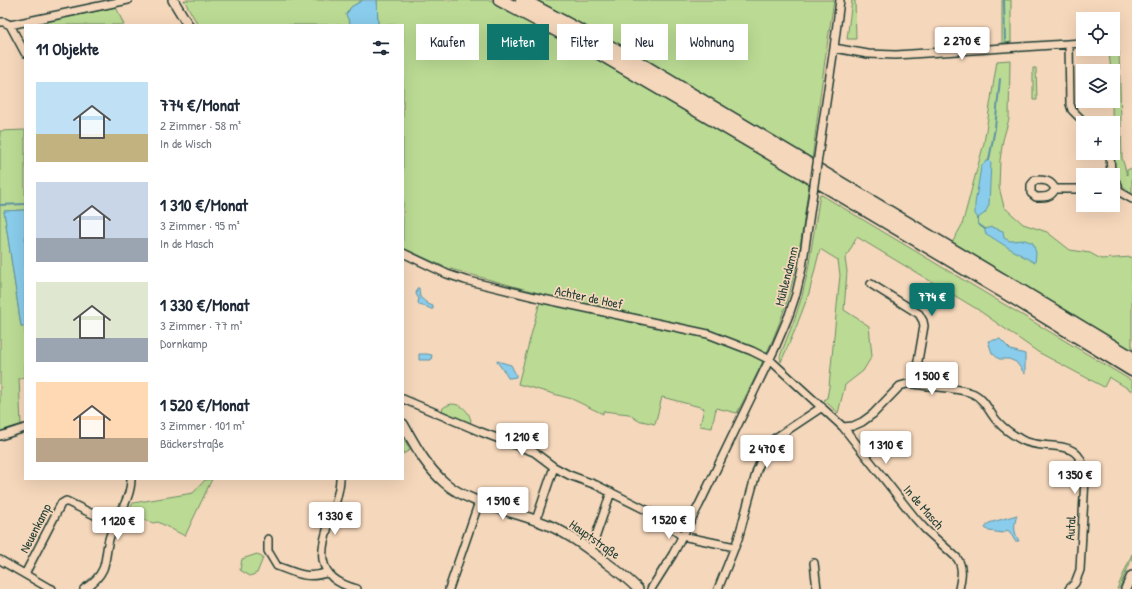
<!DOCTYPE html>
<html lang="de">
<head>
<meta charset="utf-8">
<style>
  body { margin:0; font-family:"Patrick Hand",sans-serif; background:#f2f2f3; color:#1f2937; height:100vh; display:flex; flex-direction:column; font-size:15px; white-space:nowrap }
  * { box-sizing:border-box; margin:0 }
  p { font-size:13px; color:#747a83 }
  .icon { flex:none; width:22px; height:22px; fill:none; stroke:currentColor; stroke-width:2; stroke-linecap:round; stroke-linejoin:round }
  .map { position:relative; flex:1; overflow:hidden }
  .panel { position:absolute; left:24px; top:24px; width:380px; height:456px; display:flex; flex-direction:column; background:#fff; border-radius:0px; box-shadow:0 4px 16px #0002 }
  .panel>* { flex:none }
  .banner { position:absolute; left:416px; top:24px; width:380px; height:36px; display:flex; gap:8px }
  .tools { position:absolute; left:1076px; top:12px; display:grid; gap:8px }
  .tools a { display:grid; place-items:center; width:44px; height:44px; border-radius:0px; background:#fff; box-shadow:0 4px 16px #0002; font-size:20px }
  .price { position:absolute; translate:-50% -34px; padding:0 9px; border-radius:4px; background:#fff; color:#222; font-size:13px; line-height:26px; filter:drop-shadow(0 1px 2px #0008) }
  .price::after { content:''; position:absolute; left:50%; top:24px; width:12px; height:9px; margin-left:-6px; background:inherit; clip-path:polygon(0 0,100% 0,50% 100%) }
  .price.current { background:#0f766e; color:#fff }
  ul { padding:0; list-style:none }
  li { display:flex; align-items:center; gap:12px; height:100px; padding:0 12px }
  li span { display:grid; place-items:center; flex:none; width:112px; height:80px; border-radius:0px; color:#555 }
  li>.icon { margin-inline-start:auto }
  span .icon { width:48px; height:48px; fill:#fffc; stroke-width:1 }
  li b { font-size:17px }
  h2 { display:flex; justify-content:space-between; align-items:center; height:48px; padding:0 12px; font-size:17px }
  .tag { padding:0 14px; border-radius:0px; background:#fff; box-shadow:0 4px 16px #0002; font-size:14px; line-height:36px }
  .tag.current { background:#0f766e; color:#fff }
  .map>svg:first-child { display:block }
  .green { fill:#bbdb94; stroke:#6d8c64 }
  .water { fill:#8acceb; stroke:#5f93a2 }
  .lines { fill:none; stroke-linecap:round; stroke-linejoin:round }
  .stream { stroke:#5f93a2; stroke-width:2 }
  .street-casing { stroke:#1f3d34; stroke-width:10 }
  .secondary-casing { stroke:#1f3d34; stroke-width:12 }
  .highway-casing { stroke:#1f3d34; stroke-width:15 }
  .street { stroke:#f5d7bb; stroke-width:7 }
  .secondary { stroke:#f5d7bb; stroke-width:9 }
  .highway { stroke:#f5d7bb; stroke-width:12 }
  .street-bridge-casing { stroke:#1f3d34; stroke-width:10; stroke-linecap:butt }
  .street-bridge { stroke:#f5d7bb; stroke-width:7 }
  .labels { text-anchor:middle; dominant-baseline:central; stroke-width:3.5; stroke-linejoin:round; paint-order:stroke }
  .street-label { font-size:13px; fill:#1f3d34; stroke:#f5d7bb }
</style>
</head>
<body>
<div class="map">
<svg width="1132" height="589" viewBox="0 0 1132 589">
  <rect width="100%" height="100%" fill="#f5d7bb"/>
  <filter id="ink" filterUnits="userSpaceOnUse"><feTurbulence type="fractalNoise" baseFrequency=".025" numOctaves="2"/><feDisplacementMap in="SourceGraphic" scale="8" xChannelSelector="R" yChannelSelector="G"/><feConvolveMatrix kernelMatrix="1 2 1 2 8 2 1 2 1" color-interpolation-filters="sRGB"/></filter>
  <g filter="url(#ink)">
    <path class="green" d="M184 0H363L351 7 346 14 351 25H198Z
      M377 0H834C824 61 817 122 809 183 804 219 800 256 790 291 778 334 757 374 737 413L716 408 712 428 700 426 704 408 662 397 655 424 637 420 629 414 603 411V414L572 399 518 384 542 294 447 268 403 248V25H378Z
      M852 0H855L856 39H847Z
      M1002 0H1011V42L1002 43Z
      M116 7 124 25H36V24Z
      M1119 51 1122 158 1127 175V170L1132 168V195L1113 175 1112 101H1113V71H1111L1109 53Z
      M1010 60 1009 119 1003 140 1000 160 999 187 1004 207 1023 224 1047 232 1070 250 1090 253 1101 259 1132 257V351L952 243 962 225 984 143 997 61Z
      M1033 68H1036L1037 100H1033Z
      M25 130V210L4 211 21 326H25V377L19 378 21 425 0 432V131Z
      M820 194 1132 381V391L1109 377 1104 387 1038 352 977 309 857 237 845 259 847 271 844 310 869 326 872 356 863 371 845 385 838 413 824 400 827 398 829 387 840 275 838 260 820 249 809 293 795 330 781 362 780 356 795 318 802 296 808 270Z
      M451 404C462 404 469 411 471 421L470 423H468L444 414 442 411 443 408 446 406Z
      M403 437 410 450 403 454Z
      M212 479 185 536 158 522 153 523 128 512 133 503 193 493 205 480Z
      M257 554 263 558 257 573 250 576 240 570 242 559Z
      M1132 554V558L1119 589H1117Z"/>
    <path class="water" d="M363 0H377L378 25H351L346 15 351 7Z
      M989 160 991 162 989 205 985 213 978 218 975 214V204L981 167 985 162Z
      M25 210V326H21L4 211Z
      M992 227 1003 231 1004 238 1010 241 1025 240 1033 243 1036 253 1035 263 1007 247 985 233V229Z
      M417 288H419L420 297 428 304 433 306V309H431L427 307 419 305 418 302 419 299 416 294Z
      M1000 339 1011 350 1025 354V374L1016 362 1009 359H999L992 353 988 341Z
      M419 354H427L432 355 431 360H419Z
      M497 361 511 365 516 375V377L510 378H508L504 371 497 362Z
      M1017 515C1014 525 1013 531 1019 541H1015L1010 532 1007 530 1003 533 989 531 985 528 989 523Z"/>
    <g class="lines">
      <path class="stream" d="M1004 0 1005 41
        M989 160 995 128 1000 79
        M0 205 25 204
        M978 218V224L985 229"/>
      <g class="street-casing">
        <path id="street" d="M0 22H4L10 25 128 0
          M10 25 25 53
          M1069 44 1070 104 1072 110 1085 123
          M834 48 868 54 896 55 1083 43
          M819 150 834 48 840 0
          M1110 153 1111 175
          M1113 179 1118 185V191L1132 199
          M1035 180C1044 180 1051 180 1055 189 1051 198 1044 197 1036 197L1031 193V185Z
          M1055 189H1083
          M403 253 447 274 465 280 543 299 708 334 752 351 770 360 843 427 915 518 925 529 957 558C964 568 961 578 959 589
          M871 284 919 314 923 321 924 326 914 384
          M403 399 481 432 534 452 554 467 569 475 596 485 652 513 682 536 735 547
          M843 427 853 426 862 422 873 414 900 386 907 384H914C927 386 940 387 954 389 960 390 968 391 974 394 986 400 989 413 998 422 1005 430 1013 435 1022 440 1047 453 1082 433 1085 478L1080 570 1075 583 1069 589
          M0 436 25 428
          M340 479C339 519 292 573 357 589
          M536 520 554 467
          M268 539V551L277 566C296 573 308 580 328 572
          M591 550 611 492
          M0 560 47 587 52 589
          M814 563 817 589
          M25 574 61 504 66 501 115 525
          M84 589C92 584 99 578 103 569 107 559 106 547 110 536 116 517 131 500 131 479
          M449 589 479 502
          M651 589 673 554 699 505 775 348 789 315 796 294 802 268 812 199
          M718 589 738 539 757 470 765 451 774 439 822 407"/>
      </g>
      <g class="secondary-casing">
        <path id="secondary" d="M173 0 188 25
          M403 424C415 445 426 467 445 483 468 503 509 510 538 521 564 530 585 546 607 563 618 571 629 580 638 589
          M1126 589 1132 576"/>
      </g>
      <g class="highway-casing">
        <path id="highway" d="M500 0 601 54 802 172 1016 299 1132 370
          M522 0 627 56 1021 291 1132 358"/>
      </g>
      <use href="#street" class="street"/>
      <use href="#secondary" class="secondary"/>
      <use href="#highway" class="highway"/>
      <g class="street-bridge-casing">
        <path id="street-bridge" d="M812 199 819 150"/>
      </g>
      <use href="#street-bridge" class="street-bridge"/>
    </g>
  </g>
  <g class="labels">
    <g class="street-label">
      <text transform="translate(786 276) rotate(-76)">Mühlendamm</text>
      <text transform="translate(589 297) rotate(12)">Achter de Hoef</text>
      <text transform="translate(924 507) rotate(49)">In de Masch</text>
      <text transform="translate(35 528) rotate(-63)">Neuenkamp</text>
      <text transform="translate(1070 528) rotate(-87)">Autal</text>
      <text transform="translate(595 539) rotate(35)">Hauptstraße</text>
    </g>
  </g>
</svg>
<div class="tools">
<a><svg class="icon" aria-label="locate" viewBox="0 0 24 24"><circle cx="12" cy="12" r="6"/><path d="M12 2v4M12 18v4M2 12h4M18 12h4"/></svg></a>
<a><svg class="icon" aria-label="layers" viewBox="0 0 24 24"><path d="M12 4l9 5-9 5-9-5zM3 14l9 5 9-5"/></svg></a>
<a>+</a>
<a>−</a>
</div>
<b class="price" style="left:962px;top:61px">2 270 €</b>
<b class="price current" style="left:932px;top:317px">774 €</b>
<b class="price" style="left:932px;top:396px">1 500 €</b>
<b class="price" style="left:522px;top:457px">1 210 €</b>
<b class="price" style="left:886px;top:465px">1 310 €</b>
<b class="price" style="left:767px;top:469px">2 470 €</b>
<b class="price" style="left:1075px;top:495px">1 350 €</b>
<b class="price" style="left:503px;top:521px">1 510 €</b>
<b class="price" style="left:335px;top:536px">1 330 €</b>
<b class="price" style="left:669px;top:540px">1 520 €</b>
<b class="price" style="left:118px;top:541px">1 120 €</b>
<div class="banner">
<a class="tag">Kaufen</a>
<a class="tag current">Mieten</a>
<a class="tag">Filter</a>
<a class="tag">Neu</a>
<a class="tag">Wohnung</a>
</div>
<section class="panel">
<h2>11 Objekte<svg class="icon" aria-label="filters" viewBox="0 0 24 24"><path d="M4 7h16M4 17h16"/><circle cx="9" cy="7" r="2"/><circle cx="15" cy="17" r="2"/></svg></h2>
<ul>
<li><span style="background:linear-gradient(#bfe0f5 65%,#c2b280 0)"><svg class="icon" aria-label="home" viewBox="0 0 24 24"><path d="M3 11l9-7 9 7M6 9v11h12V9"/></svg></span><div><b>774 €/Monat</b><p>2 Zimmer · 58 m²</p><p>In de Wisch</p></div></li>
<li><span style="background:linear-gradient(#c9d6e8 70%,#9aa5b1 0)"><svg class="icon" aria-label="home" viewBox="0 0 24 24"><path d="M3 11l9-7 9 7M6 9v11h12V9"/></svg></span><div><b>1 310 €/Monat</b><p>3 Zimmer · 95 m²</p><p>In de Masch</p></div></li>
<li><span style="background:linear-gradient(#dfe7d0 70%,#9aa5b1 0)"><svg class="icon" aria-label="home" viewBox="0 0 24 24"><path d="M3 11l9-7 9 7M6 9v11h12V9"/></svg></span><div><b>1 330 €/Monat</b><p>3 Zimmer · 77 m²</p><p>Dornkamp</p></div></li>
<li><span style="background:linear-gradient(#ffd9b3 70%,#b9a48a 0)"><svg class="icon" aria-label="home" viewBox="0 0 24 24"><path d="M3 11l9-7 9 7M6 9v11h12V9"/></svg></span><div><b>1 520 €/Monat</b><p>3 Zimmer · 101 m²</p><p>Bäckerstraße</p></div></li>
</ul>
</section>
</div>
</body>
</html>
